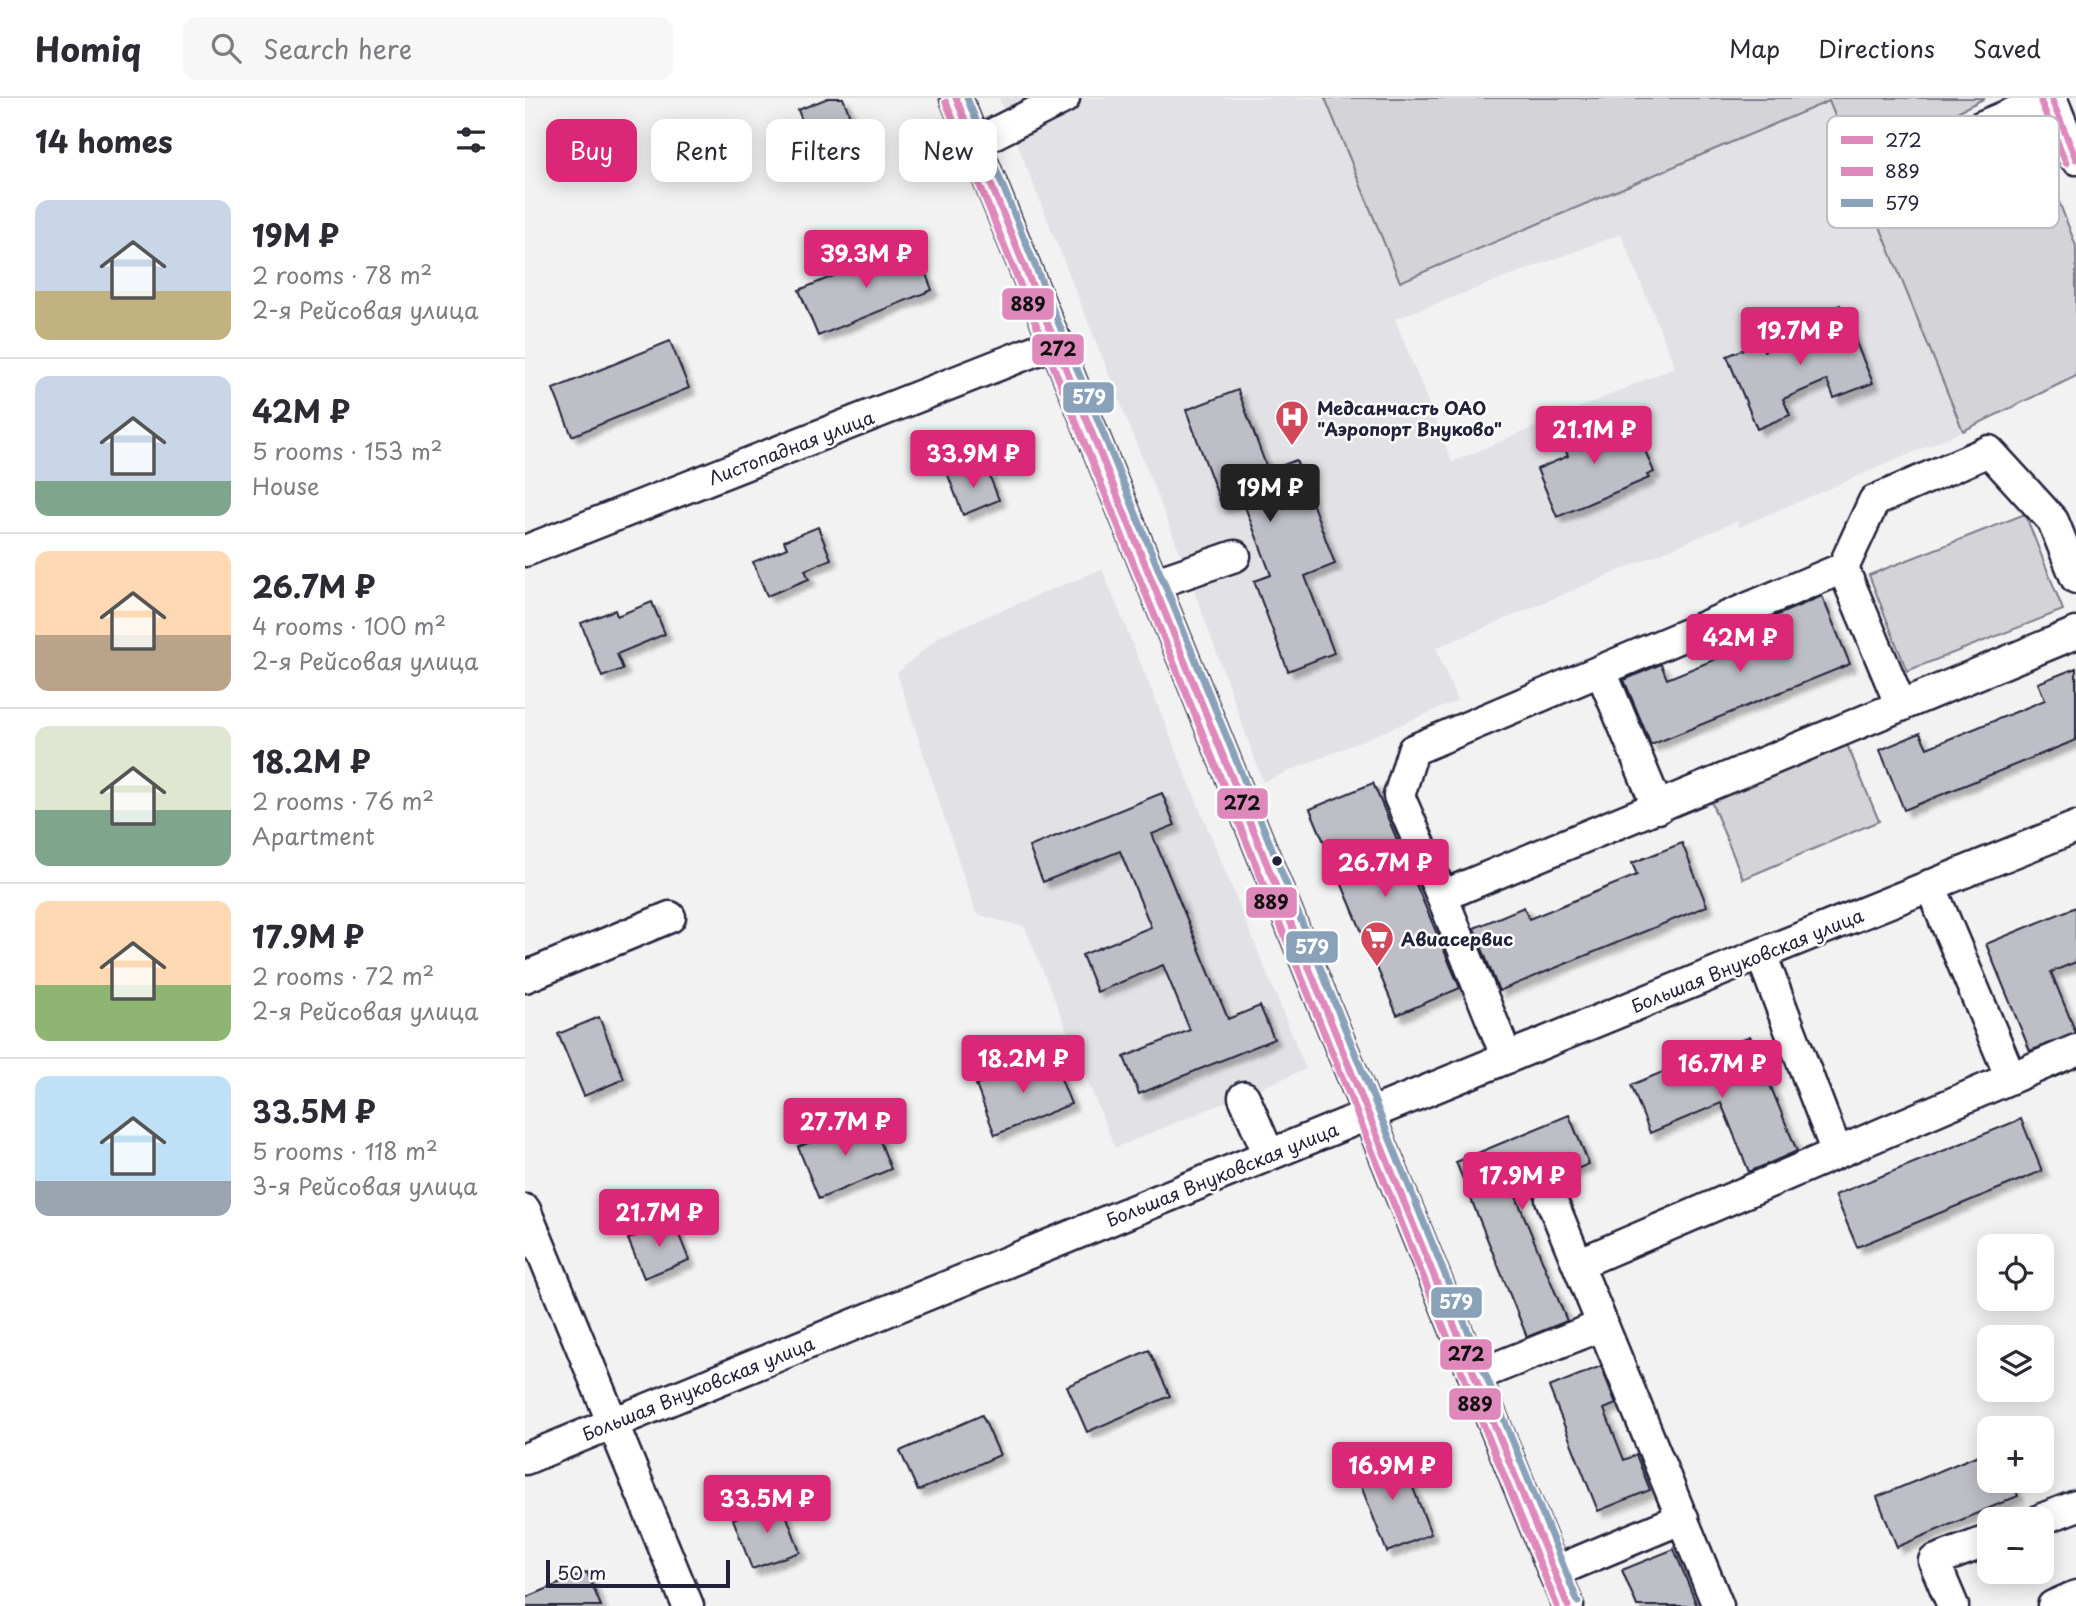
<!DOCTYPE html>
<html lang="en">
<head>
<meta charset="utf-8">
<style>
  body { margin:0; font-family:"Playpen Sans",sans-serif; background:#f7f7f7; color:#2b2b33; height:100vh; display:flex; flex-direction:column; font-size:26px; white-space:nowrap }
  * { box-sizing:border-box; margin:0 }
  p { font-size:23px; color:#7c7c81 }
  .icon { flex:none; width:38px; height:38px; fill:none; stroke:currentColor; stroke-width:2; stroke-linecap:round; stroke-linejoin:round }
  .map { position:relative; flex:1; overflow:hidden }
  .side { display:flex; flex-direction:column; background:#fff; width:525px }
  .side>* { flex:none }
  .banner { position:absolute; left:21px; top:21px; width:665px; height:63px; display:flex; gap:14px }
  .fabs { position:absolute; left:1452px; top:1136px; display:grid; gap:14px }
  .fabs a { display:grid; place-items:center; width:77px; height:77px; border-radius:14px; background:#fff; box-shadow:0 4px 18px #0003; font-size:35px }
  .scale { position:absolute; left:21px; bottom:18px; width:184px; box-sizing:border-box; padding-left:7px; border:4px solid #22223b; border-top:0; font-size:19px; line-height:24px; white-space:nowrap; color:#22223b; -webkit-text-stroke:5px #fff; paint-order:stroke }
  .price { position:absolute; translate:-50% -60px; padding:0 16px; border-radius:7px; background:#db2777; color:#fff; font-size:23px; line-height:46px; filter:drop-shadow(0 2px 4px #0008) }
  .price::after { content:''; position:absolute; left:50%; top:42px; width:21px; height:16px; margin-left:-10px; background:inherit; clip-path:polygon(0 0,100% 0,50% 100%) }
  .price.selected { background:#222; color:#fff }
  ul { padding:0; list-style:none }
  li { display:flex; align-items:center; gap:21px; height:175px; padding:0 35px }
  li+li { border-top:2px solid #e1e1e2 }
  li span { display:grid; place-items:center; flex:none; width:196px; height:140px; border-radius:14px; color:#555 }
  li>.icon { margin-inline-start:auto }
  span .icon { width:84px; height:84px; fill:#fffc; stroke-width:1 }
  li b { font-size:30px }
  h2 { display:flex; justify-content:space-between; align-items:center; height:84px; padding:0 35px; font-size:30px }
  .chip { padding:0 24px; border-radius:14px; background:#fff; box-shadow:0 4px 18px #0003; font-size:24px; line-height:63px }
  .chip.selected { background:#db2777; color:#fff }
  header { display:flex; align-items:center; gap:42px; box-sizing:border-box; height:98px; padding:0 35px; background:#fff; border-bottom:2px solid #e1e1e2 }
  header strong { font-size:33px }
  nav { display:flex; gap:38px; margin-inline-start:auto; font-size:24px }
  .search { width:490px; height:63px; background:#f7f7f7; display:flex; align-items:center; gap:18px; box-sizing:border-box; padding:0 24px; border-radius:14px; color:#7c7c81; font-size:26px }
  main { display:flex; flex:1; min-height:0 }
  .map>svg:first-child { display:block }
  .built { fill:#e2e2e6; fill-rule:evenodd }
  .green { fill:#d3d3d8; stroke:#7a7a8a; stroke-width:2 }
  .building { fill:#bebec6; stroke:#22223b; stroke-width:2; filter:url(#shadow) }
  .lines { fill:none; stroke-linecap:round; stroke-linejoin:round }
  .minor-casing { stroke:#22223b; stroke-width:35 }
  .minor { stroke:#fff; stroke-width:30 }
  .bus-1-casing { stroke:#fff; stroke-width:12 }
  .bus-2-casing { stroke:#fff; stroke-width:12 }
  .bus-3-casing { stroke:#fff; stroke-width:12 }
  .bus-1 { stroke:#de88bb; stroke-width:7 }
  .bus-2 { stroke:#de88bb; stroke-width:7 }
  .bus-3 { stroke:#8aa1ba; stroke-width:7 }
  .bus-dot { fill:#22223b; stroke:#fff; stroke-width:2.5 }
  .labels { text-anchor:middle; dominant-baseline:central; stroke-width:5; stroke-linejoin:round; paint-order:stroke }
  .poi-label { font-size:18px; font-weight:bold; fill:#22223b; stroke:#fff; text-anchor:start }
  .street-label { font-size:18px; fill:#22223b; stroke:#fff }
  .key { fill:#fff; stroke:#bdbdc4; stroke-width:2 }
  .key-label { font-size:19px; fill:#22223b }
  .line-badge { stroke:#fff; stroke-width:2.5 }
  .badge-label { font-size:19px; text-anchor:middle; font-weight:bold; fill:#fff }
  .pale-badge-label { font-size:19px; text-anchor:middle; font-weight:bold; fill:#111 }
</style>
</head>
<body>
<header>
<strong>Homiq</strong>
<div class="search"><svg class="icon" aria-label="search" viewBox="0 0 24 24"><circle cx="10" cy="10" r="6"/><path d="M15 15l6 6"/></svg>Search here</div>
<nav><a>Map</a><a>Directions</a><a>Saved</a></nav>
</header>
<main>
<section class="side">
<h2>14 homes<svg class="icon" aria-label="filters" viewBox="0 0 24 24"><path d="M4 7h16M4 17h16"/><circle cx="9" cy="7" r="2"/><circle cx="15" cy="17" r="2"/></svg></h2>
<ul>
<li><span style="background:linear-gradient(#c9d6e8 65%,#c2b280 0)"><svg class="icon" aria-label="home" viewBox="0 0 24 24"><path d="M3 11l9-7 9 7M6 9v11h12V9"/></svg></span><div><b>19M ₽</b><p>2 rooms · 78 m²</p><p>2-я Рейсовая улица</p></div></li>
<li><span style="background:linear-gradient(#c9d6e8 75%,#7fa58c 0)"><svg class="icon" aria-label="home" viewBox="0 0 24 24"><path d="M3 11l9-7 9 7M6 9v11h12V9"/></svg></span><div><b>42M ₽</b><p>5 rooms · 153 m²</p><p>House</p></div></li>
<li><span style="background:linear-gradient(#ffd9b3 60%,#b9a48a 0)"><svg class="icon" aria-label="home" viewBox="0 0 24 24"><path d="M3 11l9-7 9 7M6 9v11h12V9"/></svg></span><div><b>26.7M ₽</b><p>4 rooms · 100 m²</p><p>2-я Рейсовая улица</p></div></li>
<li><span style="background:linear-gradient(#dfe7d0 60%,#7fa58c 0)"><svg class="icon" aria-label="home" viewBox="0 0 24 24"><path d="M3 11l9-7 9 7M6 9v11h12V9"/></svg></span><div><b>18.2M ₽</b><p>2 rooms · 76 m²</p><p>Apartment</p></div></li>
<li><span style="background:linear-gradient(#ffd9b3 60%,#8fb573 0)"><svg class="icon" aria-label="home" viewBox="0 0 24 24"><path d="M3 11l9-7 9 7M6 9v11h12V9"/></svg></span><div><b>17.9M ₽</b><p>2 rooms · 72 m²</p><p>2-я Рейсовая улица</p></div></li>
<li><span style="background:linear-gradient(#bfe0f5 75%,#9aa5b1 0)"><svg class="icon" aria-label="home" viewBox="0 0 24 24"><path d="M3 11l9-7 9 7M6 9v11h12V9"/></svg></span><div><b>33.5M ₽</b><p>5 rooms · 118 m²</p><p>3-я Рейсовая улица</p></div></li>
</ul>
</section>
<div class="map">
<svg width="1551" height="1508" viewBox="0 0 1551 1508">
  <defs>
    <filter id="shadow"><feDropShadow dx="6" dy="6" stdDeviation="2" flood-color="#0004"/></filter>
  </defs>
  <rect width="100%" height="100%" fill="#f2f2f3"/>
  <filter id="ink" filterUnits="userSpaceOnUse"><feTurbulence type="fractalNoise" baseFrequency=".0143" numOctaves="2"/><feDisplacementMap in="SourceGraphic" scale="14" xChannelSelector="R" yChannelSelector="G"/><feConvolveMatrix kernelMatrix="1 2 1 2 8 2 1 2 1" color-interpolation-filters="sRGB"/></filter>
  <g filter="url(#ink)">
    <path class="built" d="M474 0H800L876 184 1304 3 1438 333 1214 429 1212 423 911 550 932 603 738 684 663 475ZM1096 136 1150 269 927 364 870 221Z
      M577 471 781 971 590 1050 500 829 451 816 372 575 416 537Z"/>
    <path class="green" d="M800 0H1460L1408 26 1430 86 1458 76 1469 97 1520 67 1551 148V278L1438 333 1304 3 875 184Z
      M1500 416 1538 512 1382 573 1344 477Z
      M1321 644 1354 723 1218 781 1185 701Z"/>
    <path class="building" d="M303 0H318L332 36 289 53 273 12Z
      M389 145 407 192 293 238 274 192Z
      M1315 207 1348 285 1309 300 1302 282 1258 301 1265 317 1232 331 1202 258 1236 244 1239 253 1289 233 1283 220Z
      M145 243 164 290 47 338 28 291Z
      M713 292 743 373 771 362 810 466 780 478 809 555 763 573 729 483 746 477 717 401 697 408 661 312Z
      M1082 317 1090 337 1107 330 1115 351 1119 350 1129 374 1122 377 1124 380 1032 419 1012 371 1043 358 1034 336Z
      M444 368 449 380 463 374 474 402 438 417 423 377Z
      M293 429 306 461 280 472 284 481 242 498 228 464 262 450 259 443Z
      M1297 498 1325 566 1126 647 1099 582 1136 566 1142 581 1250 537 1243 521Z
      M127 504 140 536 92 556 98 571 77 579 56 525 90 512 92 518Z
      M1551 570V642L1379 712 1355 652 1395 635 1402 650 1520 602 1513 585Z
      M848 685 935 890 872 917 785 711Z
      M637 695 650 727 627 736 703 921 735 908 749 941 614 996 599 959 665 932 638 867 572 894 557 857 626 829 595 753 518 784 504 749Z
      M1157 745 1182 808 974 893 949 830 999 809 1004 821 1112 777 1107 765Z
      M1551 809V864L1526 874 1551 935 1505 953 1461 846Z
      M74 919 99 981 59 998 33 936Z
      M1225 938 1272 1053 1224 1074 1196 1005 1125 1035 1106 987Z
      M526 956 546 1006 470 1037 451 987Z
      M1044 1017 1064 1066 990 1096 1042 1223 1002 1239 931 1064Z
      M346 1020 366 1071 294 1101 273 1049Z
      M1496 1021 1517 1073 1332 1149 1310 1097Z
      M148 1122 164 1162 119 1180 103 1141Z
      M624 1252 645 1298 562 1334 542 1288Z
      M1076 1268 1091 1306 1079 1311 1099 1362 1111 1357 1125 1392 1073 1413 1024 1289Z
      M457 1317 475 1357 393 1393 375 1353Z
      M1465 1352V1382H1487L1493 1398 1372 1449 1352 1399Z
      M855 1355 861 1371 878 1364 906 1436 862 1454 827 1365Z
      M256 1403 275 1454 227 1471 208 1421Z
      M1149 1451 1172 1508H1112L1097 1472Z
      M62 1474 76 1508H0V1500Z"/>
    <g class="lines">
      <g class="minor-casing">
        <path id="minor" d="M431 0 1043 1508
          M1526 0 1551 61
          M1434 38 1524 0
          M450 45 539 0
          M0 453 532 244
          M1318 470 1376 608
          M628 486 710 458
          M1076 573 1133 710
          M917 798 1551 535
          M1236 856 1312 1055 1486 980 1405 787
          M0 879 145 819
          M982 960 917 798 874 698 888 652 1318 470 1349 403 1464 353 1528 423 1551 480
          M1486 980 1551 952
          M719 999 744 1057
          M1026 1101 1193 1508
          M0 1112 163 1508
          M1053 1166 1312 1055
          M950 1278 1078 1227
          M0 1361 1236 856 1551 729
          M1517 1421 1551 1408
          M1029 1474 1158 1420
          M1428 1508 1409 1463 1465 1442
          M1528 1508 1551 1498"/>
      </g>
      <use href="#minor" class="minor"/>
      <g class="bus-1-casing">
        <path id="bus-1" d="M431 0 1043 1508
          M1526 0 1551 61"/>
      </g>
      <g class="bus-2-casing">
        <path id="bus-2" d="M421 4 1032 1508
          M1516 4 1541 65"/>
      </g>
      <g class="bus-3-casing">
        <path id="bus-3" d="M442 0 1053 1504"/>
      </g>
      <use href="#bus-1" class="bus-1"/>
      <use href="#bus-2" class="bus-2"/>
      <use href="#bus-3" class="bus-3"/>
    </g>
  </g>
  <defs>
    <g id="hospital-pin" transform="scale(1.75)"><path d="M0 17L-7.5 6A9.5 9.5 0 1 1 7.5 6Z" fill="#d1495b" stroke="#fff"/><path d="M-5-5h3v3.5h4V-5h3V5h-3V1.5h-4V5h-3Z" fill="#fff"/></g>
    <g id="supermarket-pin" transform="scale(1.75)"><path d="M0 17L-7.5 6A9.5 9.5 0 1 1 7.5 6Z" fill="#d1495b" stroke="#fff"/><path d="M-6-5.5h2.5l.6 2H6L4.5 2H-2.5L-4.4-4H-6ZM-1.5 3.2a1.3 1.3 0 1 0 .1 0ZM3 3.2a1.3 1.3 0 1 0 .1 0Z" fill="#fff"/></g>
  </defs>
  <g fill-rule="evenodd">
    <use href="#hospital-pin" x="767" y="319"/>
    <use href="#supermarket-pin" x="852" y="840"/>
  </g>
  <circle class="bus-dot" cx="752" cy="763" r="6"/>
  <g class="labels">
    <g class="poi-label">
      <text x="792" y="309">Медсанчасть ОАО<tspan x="792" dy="21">"Аэропорт Внуково"</tspan></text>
      <text x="876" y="840">Авиасервис</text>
    </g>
    <g class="street-label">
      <text transform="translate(266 349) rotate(-21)">Листопадная улица</text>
      <text transform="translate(1222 862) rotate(-22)">Большая Внуковская улица</text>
      <text transform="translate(697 1076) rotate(-22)">Большая Внуковская улица</text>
      <text transform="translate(173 1290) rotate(-22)">Большая Внуковская улица</text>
    </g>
  </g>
  <rect x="1302" y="18" width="232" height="112" rx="10" class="key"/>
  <rect x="1316" y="38" width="32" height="8" fill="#de88bb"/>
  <rect x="1316" y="69" width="32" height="9" fill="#de88bb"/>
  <rect x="1316" y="101" width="32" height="8" fill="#8aa1ba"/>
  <g class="key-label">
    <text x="1360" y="49">272</text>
    <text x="1360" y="80">889</text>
    <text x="1360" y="112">579</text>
  </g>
  <g class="line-badge">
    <rect x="476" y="189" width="54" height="34" rx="7" fill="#de88bb"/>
    <rect x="506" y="235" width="54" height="33" rx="7" fill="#de88bb"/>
    <rect x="537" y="283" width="53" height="33" rx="7" fill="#8aa1ba"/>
    <rect x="691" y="689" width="53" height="33" rx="7" fill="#de88bb"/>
    <rect x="720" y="788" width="53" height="33" rx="7" fill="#de88bb"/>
    <rect x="760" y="832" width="54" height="34" rx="7" fill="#8aa1ba"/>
    <rect x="905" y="1188" width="53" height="33" rx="7" fill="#8aa1ba"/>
    <rect x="914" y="1240" width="54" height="33" rx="7" fill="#de88bb"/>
    <rect x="923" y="1289" width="54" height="34" rx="7" fill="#de88bb"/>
  </g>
  <g class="badge-label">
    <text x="564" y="306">579</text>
    <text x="787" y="856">579</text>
    <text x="931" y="1211">579</text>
  </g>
  <g class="pale-badge-label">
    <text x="503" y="213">889</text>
    <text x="533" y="258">272</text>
    <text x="717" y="712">272</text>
    <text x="746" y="811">889</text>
    <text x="941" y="1263">272</text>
    <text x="950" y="1313">889</text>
  </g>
</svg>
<div class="fabs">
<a><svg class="icon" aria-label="locate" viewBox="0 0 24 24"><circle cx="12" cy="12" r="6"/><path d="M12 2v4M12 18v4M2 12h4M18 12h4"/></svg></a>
<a><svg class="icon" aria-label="layers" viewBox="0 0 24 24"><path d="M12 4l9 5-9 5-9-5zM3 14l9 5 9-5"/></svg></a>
<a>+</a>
<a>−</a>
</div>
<div class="scale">50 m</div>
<b class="price" style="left:341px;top:192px">39.3M ₽</b>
<b class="price" style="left:1275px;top:269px">19.7M ₽</b>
<b class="price" style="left:1069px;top:368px">21.1M ₽</b>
<b class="price" style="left:448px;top:392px">33.9M ₽</b>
<b class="price selected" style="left:745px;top:426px">19M ₽</b>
<b class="price" style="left:1215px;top:576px">42M ₽</b>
<b class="price" style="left:860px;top:801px">26.7M ₽</b>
<b class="price" style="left:498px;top:997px">18.2M ₽</b>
<b class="price" style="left:1197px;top:1002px">16.7M ₽</b>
<b class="price" style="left:320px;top:1060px">27.7M ₽</b>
<b class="price" style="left:997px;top:1114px">17.9M ₽</b>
<b class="price" style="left:134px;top:1151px">21.7M ₽</b>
<b class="price" style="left:867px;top:1404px">16.9M ₽</b>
<b class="price" style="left:242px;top:1437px">33.5M ₽</b>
<div class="banner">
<a class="chip selected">Buy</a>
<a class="chip">Rent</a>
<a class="chip">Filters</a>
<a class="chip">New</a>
</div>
</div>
</main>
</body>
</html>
